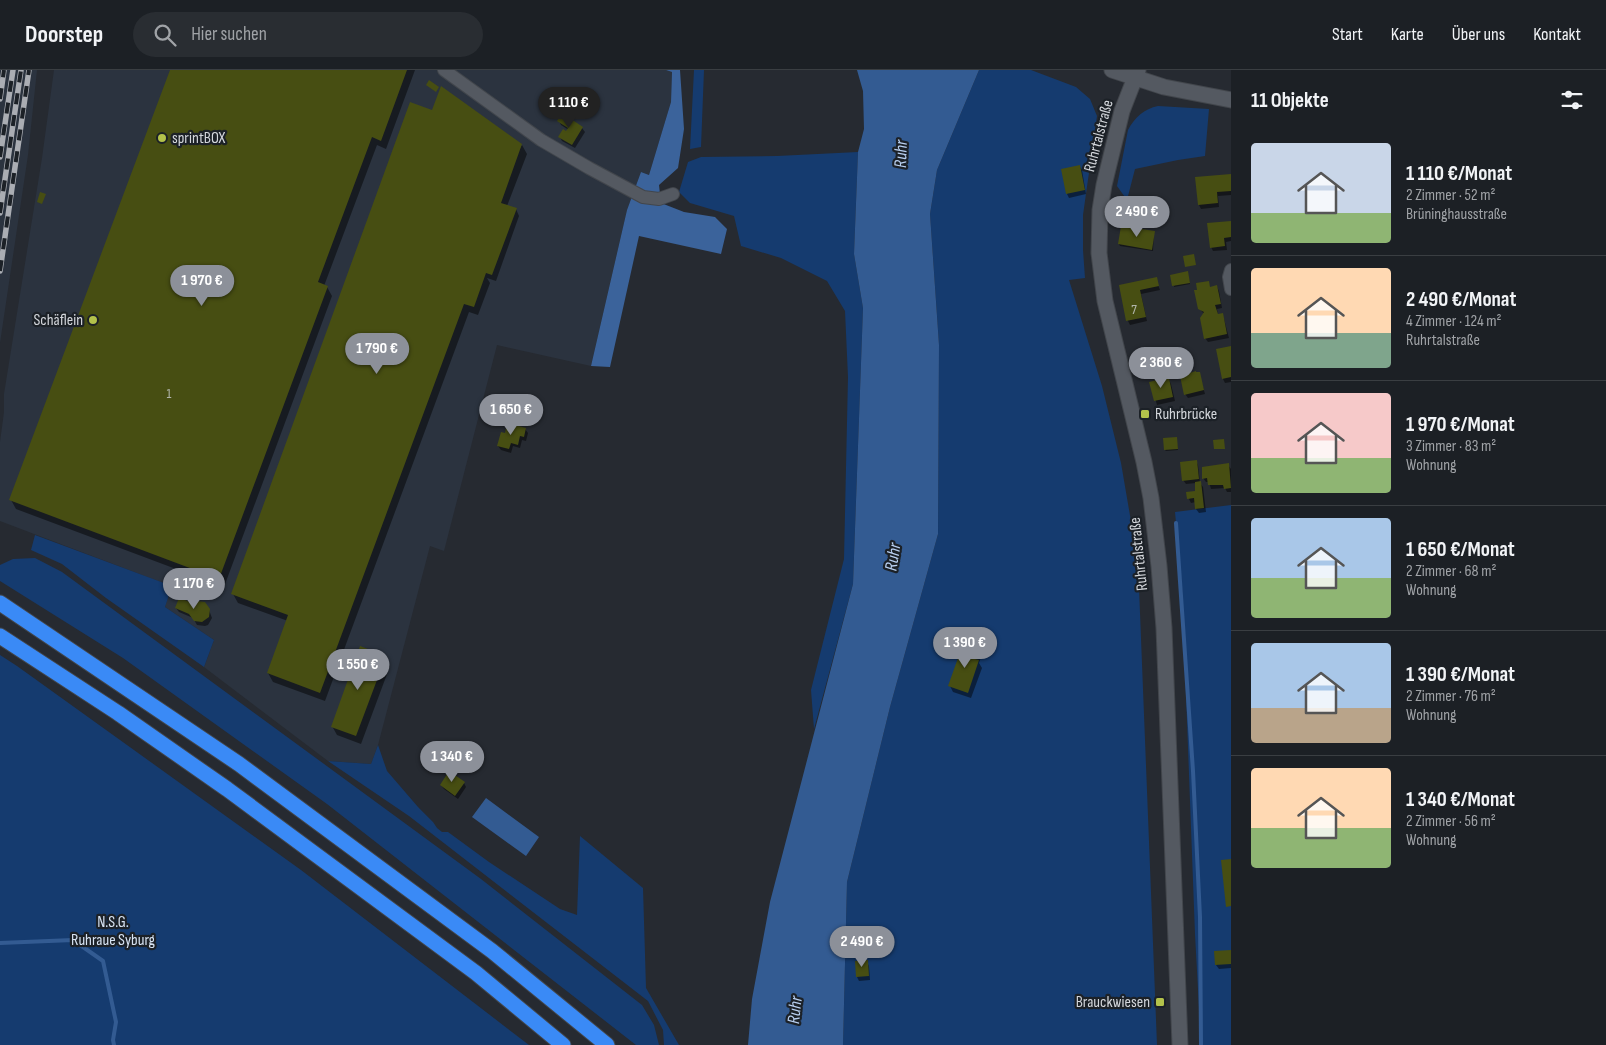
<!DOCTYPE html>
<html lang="de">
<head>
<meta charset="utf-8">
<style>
  body { margin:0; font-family:"Sofia Sans Condensed",sans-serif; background:#292d32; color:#f1f3f6; height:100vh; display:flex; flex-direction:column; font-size:19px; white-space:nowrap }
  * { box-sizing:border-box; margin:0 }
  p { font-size:16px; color:#a0a3a7 }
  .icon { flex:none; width:28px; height:28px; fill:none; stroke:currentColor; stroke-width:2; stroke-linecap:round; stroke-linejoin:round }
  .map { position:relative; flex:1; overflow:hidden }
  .details { display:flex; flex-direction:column; background:#1c2025; width:375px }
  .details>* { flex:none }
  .price { position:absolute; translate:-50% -42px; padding:0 11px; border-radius:18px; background:#8c9099; color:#fff; font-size:16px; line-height:32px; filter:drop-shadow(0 1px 2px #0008) }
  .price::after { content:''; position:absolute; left:50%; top:30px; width:15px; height:11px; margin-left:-8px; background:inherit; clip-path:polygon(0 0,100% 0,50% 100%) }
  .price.current { background:#222; color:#fff }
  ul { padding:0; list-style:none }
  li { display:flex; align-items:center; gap:15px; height:125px; padding:0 20px }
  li+li { border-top:1px solid #3a3e42 }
  li span { display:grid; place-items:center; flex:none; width:140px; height:100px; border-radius:5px; color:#555 }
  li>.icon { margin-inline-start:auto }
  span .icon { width:60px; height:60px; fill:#fffc; stroke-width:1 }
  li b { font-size:21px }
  h2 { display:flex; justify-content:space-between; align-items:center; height:60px; padding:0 20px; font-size:21px }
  header { display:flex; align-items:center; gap:30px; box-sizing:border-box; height:70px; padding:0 25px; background:#1c2025; border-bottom:1px solid #3a3e42 }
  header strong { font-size:24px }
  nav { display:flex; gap:28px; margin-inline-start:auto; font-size:18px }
  .search { width:350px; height:45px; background:#292d32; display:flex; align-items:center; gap:12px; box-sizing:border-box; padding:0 18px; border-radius:28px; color:#a0a3a7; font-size:19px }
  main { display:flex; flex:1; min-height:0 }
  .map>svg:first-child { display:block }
  .built { fill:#2b333f }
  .green { fill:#153b6f }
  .forest { fill:#3b639b }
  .water { fill:#335b92 }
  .shadow { fill:#0007 }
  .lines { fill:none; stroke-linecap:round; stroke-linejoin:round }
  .stream { stroke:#335b92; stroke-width:4 }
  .building { fill:#474e12 }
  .street-casing { stroke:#42464c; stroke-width:14 }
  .secondary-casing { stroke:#42464c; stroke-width:17 }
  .highway-casing { stroke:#42464c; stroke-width:17 }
  .street { stroke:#545961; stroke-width:12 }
  .secondary { stroke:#545961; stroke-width:15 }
  .highway { stroke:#3a8af6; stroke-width:15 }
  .rail-casing { stroke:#aaadb3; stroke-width:5.5 }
  .rail { stroke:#1c2127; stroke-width:4; stroke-dasharray:11; stroke-linecap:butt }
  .poi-dot { fill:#b3c24b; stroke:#1c2127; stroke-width:2 }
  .labels { text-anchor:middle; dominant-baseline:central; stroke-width:4.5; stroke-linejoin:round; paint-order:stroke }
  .number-label { font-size:14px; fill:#b1b5aa }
  .street-label { font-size:16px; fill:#d4d7dc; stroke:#1c2127 }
  .poi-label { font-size:16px; fill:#d4d7dc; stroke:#1c2127; text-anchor:start }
  .park-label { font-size:16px; fill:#d7e3f3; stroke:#1c2127 }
  .water-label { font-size:18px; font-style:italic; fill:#b9d0f1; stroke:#1c2127 }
</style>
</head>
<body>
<header>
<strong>Doorstep</strong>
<div class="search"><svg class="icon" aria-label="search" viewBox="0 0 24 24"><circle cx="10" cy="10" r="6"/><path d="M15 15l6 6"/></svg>Hier suchen</div>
<nav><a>Start</a><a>Karte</a><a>Über uns</a><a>Kontakt</a></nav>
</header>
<main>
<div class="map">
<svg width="1231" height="975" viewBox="0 0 1231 975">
  <rect width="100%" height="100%" fill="#262a31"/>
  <path class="built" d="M0 0H37L28 85 0 273Z
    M54 0H666L672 2 671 32 649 105 641 102 627 140 591 296 497 275 444 481 430 476 378 675 371 694 328 691 204 597 214 570 165 537 171 516 0 451V372L4 342V324L42 88Z"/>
  <path class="green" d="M694 0H704L701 77 690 79Z
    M979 0H1031L1076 17 1090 29 1097 46 1083 145V180L1085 208 1069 210 1102 316 1121 393 1138 492 1157 975H843L847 812 890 637 938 464 939 275 930 144 937 100Z
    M1158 36 1209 39 1205 86 1178 90 1135 99 1127 130 1117 116 1128 60C1135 47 1144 39 1158 36Z
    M858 82 854 184 863 238 853 514 814 659 811 620 844 489 848 307 845 241 827 211 781 188 741 176 734 146 690 133 679 122 688 92 701 87 777 86Z
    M1231 435V975H1201L1195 864 1182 518 1175 442Z
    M35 465 172 516 165 537 214 570 204 597 106 528 62 494 31 480Z
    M35 488 62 502 481 809 642 935 654 955 659 975H636L327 734 123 588 0 511V495L13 489Z
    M0 585 17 596 301 800 529 975H0Z
    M378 675 387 701 418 737 433 752 437 758 442 762H448L489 792 560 839 577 845 580 766 643 818 646 918 679 975H664L663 960 648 931 409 746 328 691 371 694Z"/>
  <path class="forest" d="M666 0H680L684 59 678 98 659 115 661 133 684 142 715 147 727 159 721 184 639 166 610 297 591 296 627 140 641 102 649 105 671 32 672 2Z"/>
  <path class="water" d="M857 0H979L937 100 930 144 939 275 938 464 890 637 847 812 843 975H748L752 929 770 832 853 514 863 238 854 184 858 82 864 59 863 21Z
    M486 728 539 767 526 786 472 747Z"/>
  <path class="shadow" d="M171 0H415L386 79 377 75 324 216 327 217 332 226 224 517 16 439 11 430Z
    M559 51 582 58 585 62 575 78 562 71 560 67 567 63 569 60 561 55Z
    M522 75 527 84 507 136 516 139 519 146 496 211 487 208 490 213 478 245 469 242 325 631 273 612 268 603 288 551 238 533 233 524Z
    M1079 96 1082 100 1086 124 1069 128 1067 124Z
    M1231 106V125L1218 126 1219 137 1201 139 1199 135Z
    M1231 152V171L1226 172 1227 180 1213 181 1211 177Z
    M1154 163 1153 181 1120 176 1119 174Z
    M1188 204 1190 214 1174 217V216Z
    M1156 209 1160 220 1141 224 1147 251 1130 255 1128 251 1121 216Z
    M1217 217 1219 221 1222 238 1217 239 1218 245H1222L1224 249 1229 268 1208 272 1205 268 1204 244 1199 238 1210 218Z
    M1231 278V312L1225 313 1223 309 1217 280Z
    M1199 303 1205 324 1188 328 1185 324Z
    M1169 310 1171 314 1175 331 1157 335 1151 313Z
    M525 359 528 363 526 371 522 370 520 378 513 376 511 383 501 380 498 376 505 364Z
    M1176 368 1178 380 1166 381 1165 380Z
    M1196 391 1198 395 1200 413 1203 417 1206 442 1199 443 1196 439V432L1191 433 1189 429 1197 422 1196 413 1186 414 1183 410Z
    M1228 395 1231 399V422H1227L1225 418 1211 419 1209 412H1206L1203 408Z
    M176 538 209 540 212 548 208 555 205 556 197 555 193 548 179 542Z
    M978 580 981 587 979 593 982 598 971 628 953 622 950 616Z
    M385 587 390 596 361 674 337 665 332 656Z
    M464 713 466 717 458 729 444 719 441 715Z
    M1231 881V898L1219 899 1216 895V882Z
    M867 892 869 896 870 910 859 911 857 907Z"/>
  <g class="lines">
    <path class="stream" d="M1176 453 1193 701 1200 847 1201 975
      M0 873 73 870 103 891 116 952 113 970 114 975"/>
  </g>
  <path class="building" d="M170 0H407L381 71 372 67 318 212 328 216 219 509 9 430Z
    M429 10 439 17 436 22 426 15Z
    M441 16 522 74 501 133 517 138 492 205 486 203 474 237 464 234 320 623 267 603 288 545 231 524 410 32 432 40Z
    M562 43 583 57 572 75 558 67 563 59 566 61 568 58 557 51Z
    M1080 95 1085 120 1066 124 1061 99Z
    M1231 104V121L1217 122 1218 133 1198 135 1195 107Z
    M40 122 46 124 42 134 37 132Z
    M1231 151V167L1224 168 1225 176 1210 178 1207 153Z
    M1121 156 1155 161 1152 180 1118 174Z
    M1194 184 1196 195 1185 197 1183 186Z
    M1188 201 1190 213 1172 216 1170 205Z
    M1157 207 1159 216 1140 220 1146 247 1126 251 1119 215Z
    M1209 211 1210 217 1217 215 1221 234 1215 235 1218 244 1223 243 1227 264 1204 269 1200 248 1204 242 1198 239 1194 220H1197L1196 213Z
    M1231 276V307L1222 309 1216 279Z
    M1196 301V302H1200L1204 320 1184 325 1180 306Z
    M1165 308 1166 309 1169 308 1173 327 1154 331 1149 312Z
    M507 353 526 358 524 367 520 366 518 375 511 373 509 379 497 376 501 362 505 363Z
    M1177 367 1178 379 1164 380 1163 368Z
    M1224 369 1225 379H1214L1213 370Z
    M1197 390 1199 409 1182 411 1180 392Z
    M1229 393 1231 418 1224 419 1223 415H1208L1207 408 1202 409V397Z
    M1201 411 1204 438 1195 439 1194 428 1187 429 1186 422 1195 421V412Z
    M179 528 193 533 197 531 205 532 210 539 209 547 202 552 194 551 189 544 175 538Z
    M963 574 979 579 975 589 979 590 968 623 948 616Z
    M360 576 386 586 356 666 331 657Z
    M449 701 465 712 455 726 440 715Z
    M1231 789V836L1226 837 1221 790Z
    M1231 880V894L1215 895 1214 881Z
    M868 890 869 906 856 907 855 891Z"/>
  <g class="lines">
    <g class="street-casing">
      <path id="street" d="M444 0 541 70 589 98 643 127 659 129 673 124
        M1231 200 1229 207 1231 219"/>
    </g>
    <g class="secondary-casing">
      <path id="secondary" d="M1112 0 1164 17 1231 30
        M1138 0 1122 41 1104 115 1100 140 1099 183 1105 231 1144 392 1151 428 1159 496 1164 558 1180 975"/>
    </g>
    <g class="highway-casing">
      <path id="highway" d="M0 533 239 694 492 881 607 975
        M0 566 118 643 227 719 476 903 563 975"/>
    </g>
    <use href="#street" class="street"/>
    <use href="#secondary" class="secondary"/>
    <use href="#highway" class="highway"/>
    <g class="rail-casing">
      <path id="rail" d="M0 29 4 0
        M0 87 13 0
        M0 143 21 0
        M0 201 29 0"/>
    </g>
    <use href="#rail" class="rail"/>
  </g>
  <g class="poi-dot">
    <circle cx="162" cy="68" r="5"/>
    <circle cx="93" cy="250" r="5"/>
    <rect x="1140" y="339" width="10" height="10" rx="2.5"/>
    <rect x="1155" y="927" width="10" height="10" rx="2.5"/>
  </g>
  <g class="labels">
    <g class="number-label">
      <text x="1134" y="239">7</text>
      <text x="169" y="323">1</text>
    </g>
    <g class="street-label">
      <text transform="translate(1099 66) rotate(-75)">Ruhrtalstraße</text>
      <text transform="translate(1139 484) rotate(-96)">Ruhrtalstraße</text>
    </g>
    <g class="poi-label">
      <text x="172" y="68">sprintBOX</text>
      <text x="83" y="250" text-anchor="end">Schäflein</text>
      <text x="1155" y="344">Ruhrbrücke</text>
      <text x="1150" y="932" text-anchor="end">Brauckwiesen</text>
    </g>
    <g class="park-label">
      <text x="113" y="852">N.S.G.<tspan x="113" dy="18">Ruhraue Syburg</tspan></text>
    </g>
    <g class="water-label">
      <text transform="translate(901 84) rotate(-88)">Ruhr</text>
      <text transform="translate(893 487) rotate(-81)">Ruhr</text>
      <text transform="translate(795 940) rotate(-84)">Ruhr</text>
    </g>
  </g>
</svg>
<b class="price current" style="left:569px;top:59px">1 110 €</b>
<b class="price" style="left:1137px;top:168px">2 490 €</b>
<b class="price" style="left:202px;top:237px">1 970 €</b>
<b class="price" style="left:377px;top:305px">1 790 €</b>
<b class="price" style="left:1161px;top:319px">2 360 €</b>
<b class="price" style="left:511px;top:366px">1 650 €</b>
<b class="price" style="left:194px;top:540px">1 170 €</b>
<b class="price" style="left:965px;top:599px">1 390 €</b>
<b class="price" style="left:358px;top:621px">1 550 €</b>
<b class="price" style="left:452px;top:713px">1 340 €</b>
<b class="price" style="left:862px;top:898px">2 490 €</b>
</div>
<section class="details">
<h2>11 Objekte<svg class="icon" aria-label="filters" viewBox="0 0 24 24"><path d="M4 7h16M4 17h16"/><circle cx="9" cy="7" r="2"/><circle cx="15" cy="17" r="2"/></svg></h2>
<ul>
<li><span style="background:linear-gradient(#c9d6e8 70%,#8fb573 0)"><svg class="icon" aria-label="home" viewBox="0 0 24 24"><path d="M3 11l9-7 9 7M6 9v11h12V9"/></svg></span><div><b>1 110 €/Monat</b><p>2 Zimmer · 52 m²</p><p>Brüninghausstraße</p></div></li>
<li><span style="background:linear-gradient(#ffd9b3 65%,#7fa58c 0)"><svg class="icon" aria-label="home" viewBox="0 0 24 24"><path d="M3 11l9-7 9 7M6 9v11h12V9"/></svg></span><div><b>2 490 €/Monat</b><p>4 Zimmer · 124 m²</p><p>Ruhrtalstraße</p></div></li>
<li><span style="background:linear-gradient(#f6c9c9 65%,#8fb573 0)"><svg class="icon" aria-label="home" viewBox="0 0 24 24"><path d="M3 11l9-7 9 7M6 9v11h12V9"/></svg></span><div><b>1 970 €/Monat</b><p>3 Zimmer · 83 m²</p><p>Wohnung</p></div></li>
<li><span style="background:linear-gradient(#a9c7e8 60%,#8fb573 0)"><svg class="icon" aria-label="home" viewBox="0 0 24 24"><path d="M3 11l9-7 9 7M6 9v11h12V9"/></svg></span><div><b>1 650 €/Monat</b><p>2 Zimmer · 68 m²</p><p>Wohnung</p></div></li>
<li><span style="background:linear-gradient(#a9c7e8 65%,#b9a48a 0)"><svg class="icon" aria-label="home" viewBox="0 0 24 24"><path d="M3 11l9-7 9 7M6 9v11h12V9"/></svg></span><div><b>1 390 €/Monat</b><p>2 Zimmer · 76 m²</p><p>Wohnung</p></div></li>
<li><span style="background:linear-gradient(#ffd9b3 60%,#8fb573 0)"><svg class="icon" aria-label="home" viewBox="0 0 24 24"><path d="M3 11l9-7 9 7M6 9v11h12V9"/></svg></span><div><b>1 340 €/Monat</b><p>2 Zimmer · 56 m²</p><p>Wohnung</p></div></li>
</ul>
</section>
</main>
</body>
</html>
